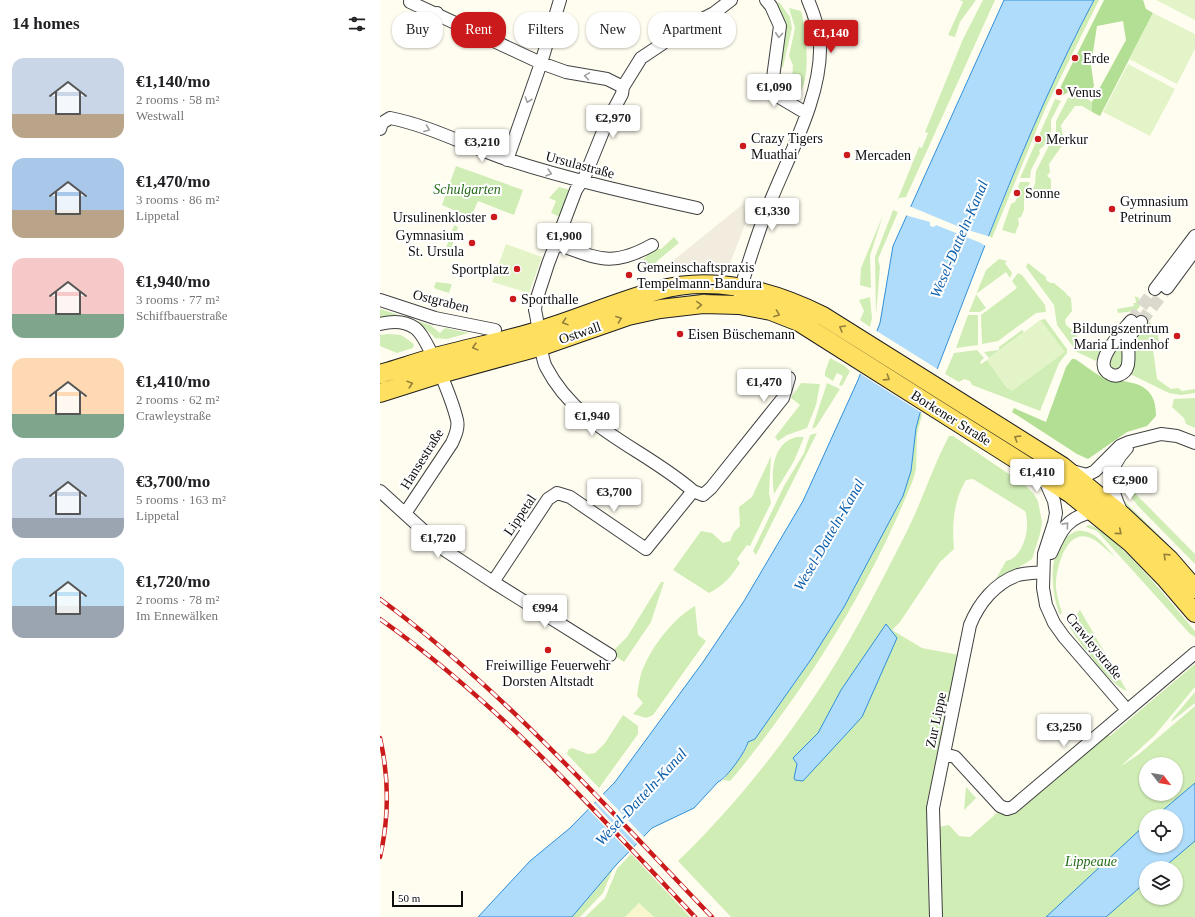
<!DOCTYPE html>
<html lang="en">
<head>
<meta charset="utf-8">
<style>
  body { margin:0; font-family:Georgia,serif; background:#f6f6f6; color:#202124; height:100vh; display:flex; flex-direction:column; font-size:15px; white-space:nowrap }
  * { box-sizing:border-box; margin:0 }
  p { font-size:13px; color:#757577 }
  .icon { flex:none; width:22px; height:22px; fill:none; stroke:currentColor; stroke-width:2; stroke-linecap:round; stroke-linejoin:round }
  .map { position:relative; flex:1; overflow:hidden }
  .panel { display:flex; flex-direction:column; background:#fff; width:380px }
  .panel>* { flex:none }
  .top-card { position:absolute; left:12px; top:12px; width:380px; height:36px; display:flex; gap:8px }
  .needle { width:26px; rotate:121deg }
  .fabs { position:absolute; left:759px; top:757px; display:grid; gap:8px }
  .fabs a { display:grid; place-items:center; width:44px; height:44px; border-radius:50%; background:#fff; box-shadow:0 1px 3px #0004; font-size:20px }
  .scale { position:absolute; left:12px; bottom:10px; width:71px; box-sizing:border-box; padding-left:4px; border:2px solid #0e0e0e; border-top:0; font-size:11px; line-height:14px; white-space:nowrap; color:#0e0e0e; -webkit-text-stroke:3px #fff; paint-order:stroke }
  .price { position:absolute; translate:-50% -34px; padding:0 9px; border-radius:4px; background:#fff; color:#222; font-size:13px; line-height:26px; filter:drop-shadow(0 1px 2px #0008) }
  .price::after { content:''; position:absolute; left:50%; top:24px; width:12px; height:9px; margin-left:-6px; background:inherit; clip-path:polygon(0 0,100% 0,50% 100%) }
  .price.current { background:#cb1a1b; color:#fff }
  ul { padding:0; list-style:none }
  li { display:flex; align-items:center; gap:12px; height:100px; padding:0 12px }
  li span { display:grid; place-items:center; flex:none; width:112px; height:80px; border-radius:12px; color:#555 }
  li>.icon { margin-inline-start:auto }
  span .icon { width:48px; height:48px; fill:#fffc; stroke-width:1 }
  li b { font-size:17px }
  h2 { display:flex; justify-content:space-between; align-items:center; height:48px; padding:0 12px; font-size:17px }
  .chip { padding:0 14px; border-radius:16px; background:#fff; box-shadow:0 1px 3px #0004; font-size:14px; line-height:36px }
  .chip.current { background:#cb1a1b; color:#fff }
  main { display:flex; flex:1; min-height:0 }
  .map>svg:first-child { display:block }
  .farmland { fill:#f8f6cd }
  .green { fill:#d0edb6; fill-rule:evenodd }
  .forest { fill:#b2df93 }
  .pitch { fill:#e3f4c8 }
  .plaza { fill:#f1ecdd }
  .water { fill:#b0dcfb; stroke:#308fd9 }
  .pier { fill:#fffdf0 }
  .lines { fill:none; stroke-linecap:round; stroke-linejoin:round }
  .street-tunnel { stroke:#dbd9ce; stroke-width:12; stroke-dasharray:12 6; stroke-linecap:butt }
  .street-casing { stroke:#414141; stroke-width:14 }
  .primary-casing { stroke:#1f1f1f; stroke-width:20 }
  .street { stroke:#fff; stroke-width:12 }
  .primary { stroke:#ffdf60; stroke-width:18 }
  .rail-casing { stroke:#cb1a1b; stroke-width:4.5 }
  .rail { stroke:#fff; stroke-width:3; stroke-dasharray:9; stroke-linecap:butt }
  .oneway { stroke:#9f9f9f }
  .oneway2 { stroke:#93813b }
  .poi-dot { fill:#cb1a1b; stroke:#fff; stroke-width:1.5 }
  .labels { text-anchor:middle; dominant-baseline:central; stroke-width:4; stroke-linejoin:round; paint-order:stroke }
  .poi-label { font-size:14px; fill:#0e0e0e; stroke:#fff; text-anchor:start }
  .street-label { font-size:14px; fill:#0e0e0e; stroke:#fff }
  .park-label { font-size:14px; font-style:italic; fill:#266c19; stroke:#fff }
  .water-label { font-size:15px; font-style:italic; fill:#0c5fac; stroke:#fff }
</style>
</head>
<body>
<main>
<section class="panel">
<h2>14 homes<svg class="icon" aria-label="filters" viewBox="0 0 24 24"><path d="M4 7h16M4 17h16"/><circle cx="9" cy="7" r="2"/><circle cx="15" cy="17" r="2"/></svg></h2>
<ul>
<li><span style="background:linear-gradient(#c9d6e8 70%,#b9a48a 0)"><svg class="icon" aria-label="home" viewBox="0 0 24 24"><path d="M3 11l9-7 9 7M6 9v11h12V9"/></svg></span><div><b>€1,140/mo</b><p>2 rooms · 58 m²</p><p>Westwall</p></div></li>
<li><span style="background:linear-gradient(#a9c7e8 65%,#b9a48a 0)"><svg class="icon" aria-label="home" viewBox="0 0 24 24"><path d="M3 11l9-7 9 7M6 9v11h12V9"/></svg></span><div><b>€1,470/mo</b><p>3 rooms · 86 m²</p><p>Lippetal</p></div></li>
<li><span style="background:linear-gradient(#f6c9c9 70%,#7fa58c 0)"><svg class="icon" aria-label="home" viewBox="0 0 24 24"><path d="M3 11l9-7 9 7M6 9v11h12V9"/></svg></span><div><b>€1,940/mo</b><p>3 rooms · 77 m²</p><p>Schiffbauerstraße</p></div></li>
<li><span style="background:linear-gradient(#ffd9b3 70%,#7fa58c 0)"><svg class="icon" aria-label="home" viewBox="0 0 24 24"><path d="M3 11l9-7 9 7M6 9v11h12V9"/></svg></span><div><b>€1,410/mo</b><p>2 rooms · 62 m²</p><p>Crawleystraße</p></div></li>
<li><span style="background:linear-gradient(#c9d6e8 75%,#9aa5b1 0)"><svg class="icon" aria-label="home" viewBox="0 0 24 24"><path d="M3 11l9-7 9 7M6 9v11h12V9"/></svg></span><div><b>€3,700/mo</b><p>5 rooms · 163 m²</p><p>Lippetal</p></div></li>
<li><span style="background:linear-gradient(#bfe0f5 60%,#9aa5b1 0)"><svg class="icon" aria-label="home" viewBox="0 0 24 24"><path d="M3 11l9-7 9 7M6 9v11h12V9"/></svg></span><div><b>€1,720/mo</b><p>2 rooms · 78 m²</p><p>Im Ennewälken</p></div></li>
</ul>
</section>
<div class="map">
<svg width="815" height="917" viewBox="0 0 815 917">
  <rect width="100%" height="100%" fill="#fffdf0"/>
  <path class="farmland" d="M259 903 274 917H245Z"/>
  <path class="green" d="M580 0H596L580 22 575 37 568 35 583 2Z
    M603 0H615L526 197 519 198 517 201 539 147 542 148 548 133 545 132 583 39Z
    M714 0H719L666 107 612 238 609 236 664 100Z
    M399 2 410 17 412 28 403 67 398 66 395 5Z
    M409 8 421 11C426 29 432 81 418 95L411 97 413 65 409 56 415 28Z
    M697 93 712 102V112L702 106H695L681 125 684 143 669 164 670 172 667 176 671 179V196H649L655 184 656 171 676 132V121L688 98Z
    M675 99 681 101 671 120V132L664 146 659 150 660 153 651 170 650 178H640Z
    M76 166 143 190 134 215 98 201 91 217 62 205Z
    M640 182H650L644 196V210L641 217 638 218 639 224 635 234 622 230 631 204 635 202 640 191 638 187Z
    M179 187 190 190 180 217 171 213 176 201 169 198Z
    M513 210 518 212 498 259 500 267 496 315 495 257Z
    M503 215 490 256 491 288 480 285 481 268Z
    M74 225 78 227 69 255 64 254Z
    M294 237 299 243 276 262 281 268 265 270 258 262 266 257V252L272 249H281Z
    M619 259 627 261 625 263 632 273 630 278 626 272 596 294 606 308 600 312H589L606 270Z
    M648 263 666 277V280L671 283H674L686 293 687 295 691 298 692 311 685 320 686 325 696 333 697 339C705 345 712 349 721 351L716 361 697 352 677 325 674 305 646 267Z
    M638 273 642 275 665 305 666 312 656 313 618 341 602 344 601 315 637 288 632 281Z
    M56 282 72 284 69 293 56 289 54 287Z
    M755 296 759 298 760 306 756 311 738 313 737 309 754 306 753 303H756Z
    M490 297 492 318 490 327 480 320 484 311 479 300Z
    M0 309 50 325 60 333 65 328 89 333 67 339 55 338C38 318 25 320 0 319Z
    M588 315H598V345L576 348Z
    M665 319 687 349V353L679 363 660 411 592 385 590 381 584 379 579 382 565 374 574 353 597 350 604 358 600 362 601 364 607 360 627 388 684 352 660 320Z
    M755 321 744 364 736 372 726 362Z
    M769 322 773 325 774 331 778 335 779 341 773 349 777 379 791 389 798 388 802 391 815 389V393L801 395 789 393 750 374 755 341Z
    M642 330 644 332 609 358 604 352 619 350V347Z
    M8 334 21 335 34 344 33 348 17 353 0 346V335Z
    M450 358 465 366 470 371 462 386 459 385 463 376 457 373 453 381 445 376V372Z
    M421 383 440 384 436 405 427 428 407 435 398 441 395 437 420 405 411 398Z
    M447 383 460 389 436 427 432 429Z
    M815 398V428L806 424 804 418 792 407 794 399Z
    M540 413 542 415 537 434 536 469 533 480C490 587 429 684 357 773L350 781 343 780 367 747 368 742 375 739 432 658 464 607 523 496 531 471 536 427Z
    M437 433 376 555 373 551 404 486 424 453 430 435Z
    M569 436H573L645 485 653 493 658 501 662 522 660 534 652 559 613 584 626 561C644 558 651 526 645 511L593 479 586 480C573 501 572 526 574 549L560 562 520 622 512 630 542 648 579 655 547 802 552 917H351L298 861C354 807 404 744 446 679 476 632 501 582 526 533 542 502 552 468 569 436Z
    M416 437H424L414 461 394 494C391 472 392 444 416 437Z
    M391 456 389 493 391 503 370 546 367 545 357 559 360 563C351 577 343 586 329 593L293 570 321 531 332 533 343 543 350 541 354 532 360 526 359 507 372 497Z
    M745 483 815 554V564L758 506 752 498Z
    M742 499 781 537 815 576 792 550 744 503Z
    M708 525C731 527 798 611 815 631V637L810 634 717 531 706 527Z
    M697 531C715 529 724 545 735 557 727 551 718 540 708 537 685 530 675 571 676 588 677 595 679 605 682 612L680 615C670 591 666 542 697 531Z
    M281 582H284L271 622 244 662 231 653 247 637Z
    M315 606 318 635 326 641 273 715 266 718 253 714 263 703 257 696C258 689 259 681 261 674 269 650 293 618 315 606Z
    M700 610 747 691C731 686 698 641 689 626Z
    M815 664V687L775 735 740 767 759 754 815 706V917H562L559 827 569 825 579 836 590 837 618 812 628 815 635 813 728 734 730 736ZM766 764H796V794H766ZM766 816H796V846H766ZM766 868H796V898H766Z
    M815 692V703L791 722 793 718Z
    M243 715 258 726V734L219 788 187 754 188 750 192 748 208 754 215 753 225 743Z
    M586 787 596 798 584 810Z
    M251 854 253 856 310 917H274L259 903 245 917H205L225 898 237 869Z
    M233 869 223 893 200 917H192Z"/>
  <path class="forest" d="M724 0H763L766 9 773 13 720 116 712 112V102L746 40 743 21 717 26 711 65 714 86 710 93 697 87 683 95 679 90Z
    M692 359H695C705 365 717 376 729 380 733 382 737 381 742 381 765 384 776 392 776 416L767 426 747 432 708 459 697 454 632 412 634 408 666 422 686 367Z"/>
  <path class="pitch" d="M776 0H815V20Z
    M773 13 815 34V49L797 84 749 59Z
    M748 64 795 89 770 136 723 112Z
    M126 244 162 257 149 293 112 282Z
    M660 320 685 352 632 391 627 388 607 360Z"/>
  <path class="plaza" d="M363 204 367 219 348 269 308 271 283 275 292 267 289 264Z"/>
  <path class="water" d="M624 0H714C644 132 595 274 540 413L536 428 531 471 523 496 464 607 432 658 375 739 368 742C366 751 347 778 338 782L314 808 272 828 236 865 192 917H98L150 861 190 828 235 782 323 662 364 601 423 501 478 380 500 323 513 246Z
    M506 624 517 638 482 717 423 781 415 780 414 778 417 764 413 758 438 733 461 690Z
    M815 783V841L783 868H766V882L726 917H666L766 824V846H796V816H776Z"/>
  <path class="pier" d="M529 206 582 228 584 226 587 227 588 230 611 237 607 247 601 243 556 225 554 227 550 226V222L525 215Z
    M495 330 559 370 542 413 479 373Z
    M222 793 265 838 258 845 214 800Z
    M213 802 255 848 250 853 207 808Z"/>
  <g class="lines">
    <path class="street-tunnel" d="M751 321 775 289
      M761 322 787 288"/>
    <g class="street-casing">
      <path id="street" d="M386 0 391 6 400 26 392 85 399 97 426 113
        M30 2 161 63 186 72 227 79 243 87
        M29 36 49 38 57 13
        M0 129 2 123 10 118C51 126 89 147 129 160 191 180 254 194 317 208
        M127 160 161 63 180 0
        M177 244C217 258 231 268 272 245
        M787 288 815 250
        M775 289 815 236
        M360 295 361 287C370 258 379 228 391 200 410 153 442 95 440 44 439 29 434 14 428 0
        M0 300 55 318 115 330
        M751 321C742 332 710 364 730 374 733 376 736 376 739 375 754 370 746 351 749 339 750 333 758 327 761 322
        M0 324C12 321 25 321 35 328 48 337 73 403 77 420 79 428 75 436 72 443L26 512
        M692 471 707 475 715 471 740 446 749 442 781 434 797 436 815 443
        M663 476 674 501 676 513 674 523 664 554 663 588 666 605 674 623 684 637 747 710
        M0 491 66 551 113 582 230 655
        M313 491C264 448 198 429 166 367 160 356 159 325 155 310L156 301 168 264 196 190 205 176 226 124 242 94 243 87 261 58 282 44 295 33 334 13 351 0
        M742 513C730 487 725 471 747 448
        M671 553C681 530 688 516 714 512
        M113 582 168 499 177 493 190 497 266 549 313 491 323 495 331 488 403 398 409 378
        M564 754 575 757 620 806 627 809 633 807 815 653
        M556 917 553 808 590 625C599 603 615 583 638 575 646 573 655 573 663 572"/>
    </g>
    <g class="primary-casing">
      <path id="primary" d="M0 374C17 369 35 363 52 358 88 348 125 341 161 330 200 318 239 301 279 290 334 275 393 291 443 316L682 466 743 516 789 559 815 589
        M0 393 60 374 162 346 248 316 280 309 323 304 359 305 391 311 419 322 691 494 751 543 785 578 815 613"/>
    </g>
    <use href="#street" class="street"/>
    <use href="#primary" class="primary"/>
    <g class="rail-casing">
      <path id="rail" d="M0 599C124 690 226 807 332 917
        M0 619C119 703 216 812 315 917
        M0 738C9 777 9 818 0 857"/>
    </g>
    <use href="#rail" class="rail"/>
  </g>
  <defs><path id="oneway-chevron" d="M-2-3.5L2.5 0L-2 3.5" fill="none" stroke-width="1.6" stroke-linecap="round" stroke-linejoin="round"/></defs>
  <g class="oneway">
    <use href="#oneway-chevron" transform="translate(399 35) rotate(95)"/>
    <use href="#oneway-chevron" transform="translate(207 76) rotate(-171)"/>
    <use href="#oneway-chevron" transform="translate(148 100) rotate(109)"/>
    <use href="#oneway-chevron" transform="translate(47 129) rotate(21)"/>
    <use href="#oneway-chevron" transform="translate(169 173) rotate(16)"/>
    <use href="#oneway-chevron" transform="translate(686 525) rotate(-48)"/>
  </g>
  <g class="oneway2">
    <use href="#oneway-chevron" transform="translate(319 305) rotate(-2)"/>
    <use href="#oneway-chevron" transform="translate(397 314) rotate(21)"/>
    <use href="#oneway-chevron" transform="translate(239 319) rotate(-20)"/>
    <use href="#oneway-chevron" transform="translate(185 322) rotate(162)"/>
    <use href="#oneway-chevron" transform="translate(462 328) rotate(-149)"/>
    <use href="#oneway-chevron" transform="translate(95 347) rotate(165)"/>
    <use href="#oneway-chevron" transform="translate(507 378) rotate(33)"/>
    <use href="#oneway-chevron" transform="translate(30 384) rotate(-17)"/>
    <use href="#oneway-chevron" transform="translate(637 438) rotate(-148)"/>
    <use href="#oneway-chevron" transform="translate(739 532) rotate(40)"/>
    <use href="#oneway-chevron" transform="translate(786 556) rotate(-136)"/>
  </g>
  <g class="poi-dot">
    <circle cx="695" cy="58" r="4"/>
    <circle cx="679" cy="92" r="4"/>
    <circle cx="658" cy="139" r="4"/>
    <circle cx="363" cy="146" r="4"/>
    <circle cx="467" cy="155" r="4"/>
    <circle cx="637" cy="193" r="4"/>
    <circle cx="732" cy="209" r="4"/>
    <circle cx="114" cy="217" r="4"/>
    <circle cx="92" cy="243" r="4"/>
    <circle cx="137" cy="269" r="4"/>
    <circle cx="249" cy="275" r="4"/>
    <circle cx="133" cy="299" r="4"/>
    <circle cx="300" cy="334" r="4"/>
    <circle cx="797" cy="336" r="4"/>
    <circle cx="168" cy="650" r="4"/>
  </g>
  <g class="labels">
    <g class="poi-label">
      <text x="703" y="58">Erde</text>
      <text x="687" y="92">Venus</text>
      <text x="371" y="138">Crazy Tigers<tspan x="371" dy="16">Muathai</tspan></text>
      <text x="666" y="139">Merkur</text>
      <text x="475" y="155">Mercaden</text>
      <text x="645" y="193">Sonne</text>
      <text x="740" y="201">Gymnasium<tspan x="740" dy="16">Petrinum</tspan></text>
      <text x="106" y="217" text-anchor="end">Ursulinenkloster</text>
      <text x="84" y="235" text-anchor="end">Gymnasium<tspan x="84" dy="16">St. Ursula</tspan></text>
      <text x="257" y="267">Gemeinschaftspraxis<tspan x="257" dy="16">Tempelmann-Bandura</tspan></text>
      <text x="129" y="269" text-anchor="end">Sportplatz</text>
      <text x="141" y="299">Sporthalle</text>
      <text x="789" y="328" text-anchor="end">Bildungszentrum<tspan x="789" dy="16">Maria Lindenhof</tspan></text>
      <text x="308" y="334">Eisen Büschemann</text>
      <text x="168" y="665" text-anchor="middle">Freiwillige Feuerwehr<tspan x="168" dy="16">Dorsten Altstadt</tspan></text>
    </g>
    <g class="street-label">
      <text transform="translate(200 165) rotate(15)">Ursulastraße</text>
      <text transform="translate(61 301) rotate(14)">Ostgraben</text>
      <text transform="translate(200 333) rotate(-19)">Ostwall</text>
      <text transform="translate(571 418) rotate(32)">Borkener Straße</text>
      <text transform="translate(42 459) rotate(-58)">Hansestraße</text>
      <text transform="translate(140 515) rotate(-56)">Lippetal</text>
      <text transform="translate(714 646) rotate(51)">Crawleystraße</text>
      <text transform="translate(556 720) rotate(-78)">Zur Lippe</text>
    </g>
    <g class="park-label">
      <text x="87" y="189">Schulgarten</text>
      <text x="711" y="861">Lippeaue</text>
    </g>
    <g class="water-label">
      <text transform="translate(579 239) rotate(-67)">Wesel-Datteln-Kanal</text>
      <text transform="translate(449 535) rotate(-60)">Wesel-Datteln-Kanal</text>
      <text transform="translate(261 797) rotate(-47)">Wesel-Datteln-Kanal</text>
    </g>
  </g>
</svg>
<div class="fabs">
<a><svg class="needle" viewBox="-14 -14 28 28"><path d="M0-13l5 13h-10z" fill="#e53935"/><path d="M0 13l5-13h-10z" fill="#757577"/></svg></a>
<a><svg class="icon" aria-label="locate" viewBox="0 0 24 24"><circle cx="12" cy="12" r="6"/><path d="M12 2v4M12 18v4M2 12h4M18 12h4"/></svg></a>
<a><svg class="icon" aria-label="layers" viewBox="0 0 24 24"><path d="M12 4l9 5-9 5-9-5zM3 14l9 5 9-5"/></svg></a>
</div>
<div class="scale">50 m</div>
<b class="price current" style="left:451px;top:54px">€1,140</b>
<b class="price" style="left:394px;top:108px">€1,090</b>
<b class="price" style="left:233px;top:139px">€2,970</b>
<b class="price" style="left:102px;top:163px">€3,210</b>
<b class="price" style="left:392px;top:232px">€1,330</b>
<b class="price" style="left:184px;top:257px">€1,900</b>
<b class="price" style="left:384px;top:403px">€1,470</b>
<b class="price" style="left:212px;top:437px">€1,940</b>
<b class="price" style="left:657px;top:493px">€1,410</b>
<b class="price" style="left:750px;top:501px">€2,900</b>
<b class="price" style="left:234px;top:513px">€3,700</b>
<b class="price" style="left:58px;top:559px">€1,720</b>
<b class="price" style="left:165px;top:629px">€994</b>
<b class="price" style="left:684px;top:748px">€3,250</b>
<div class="top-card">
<a class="chip">Buy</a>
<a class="chip current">Rent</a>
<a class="chip">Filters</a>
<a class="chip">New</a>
<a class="chip">Apartment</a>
</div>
</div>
</main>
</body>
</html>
